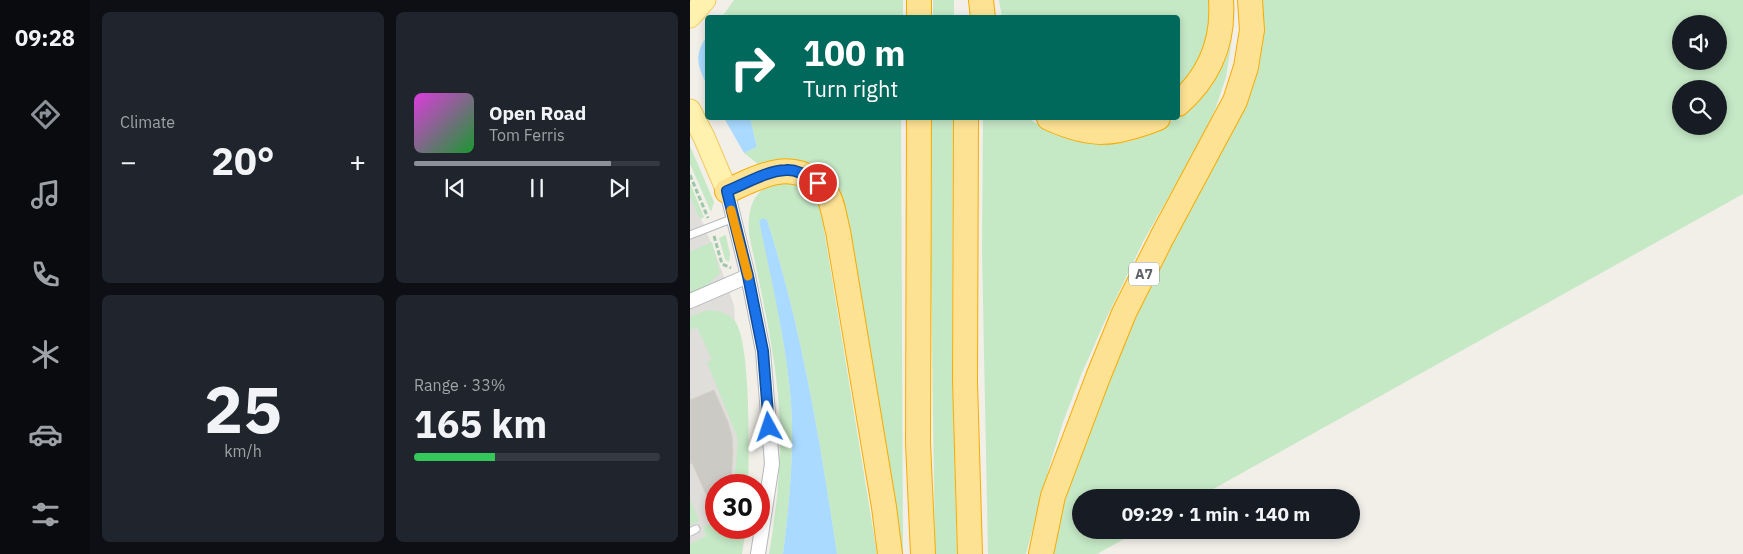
<!DOCTYPE html>
<meta charset="utf-8">
<style>
body{margin:0;font-family:"IBM Plex Sans",sans-serif;background:#20242c;color:#f1f3f6;height:100vh;display:flex;flex-direction:column;font-size:19px;white-space:nowrap}
*{box-sizing:border-box;margin:0}
p{font-size:16px;color:#9ea1a6}
.icon{flex:none;width:28px;height:28px;fill:none;stroke:currentColor;stroke-width:2;stroke-linecap:round;stroke-linejoin:round}
.map{position:relative;flex:1;overflow:hidden}
.panel{display:flex;flex-direction:column;gap:12px;padding:12px;background:#0d0f14;width:600px}
.panel>*{flex:none}
.banner{position:absolute;left:15px;top:15px;width:475px;height:105px;border-radius:5px;box-shadow:0 2px 8px #0003;background:#00695c;color:#fff;overflow:hidden}
.controls{position:absolute;left:982px;top:15px;display:grid;gap:10px}
.controls a{display:grid;place-items:center;width:55px;height:55px;border-radius:50%;background:#171b24;box-shadow:0 2px 8px #0003;font-size:25px}
.speed{position:absolute;left:15px;top:474px;display:flex;gap:10px;font-size:25px;font-weight:700;text-align:center}
.speed>*{display:grid;place-content:center;width:65px;height:65px;border-radius:50%;background:#171b24;box-shadow:0 2px 8px #0003;line-height:1}
.speed .limit{border:8px solid #d22;background:#fff;color:#111}
.pin{position:absolute;display:grid;place-items:center;width:42px;height:42px;color:#fff;margin:-21px;border:2px solid #fff;border-radius:50%;box-shadow:0 1px 5px #0007}
.me{position:absolute;width:55px;margin:-28px;rotate:355deg;stroke-linejoin:round;filter:drop-shadow(0 0 4px #0008)}
.turn{display:flex;align-items:center;gap:18px;height:105px;padding:0 15px;font-size:22px}
.turn .icon{width:65px;height:65px;stroke-width:2.5}
.turn b{display:block;font-size:35px;line-height:42px}
.big{font-size:38px;font-weight:700;line-height:1.1}
.panel .card{flex:1;display:flex;flex-direction:column;justify-content:center;gap:8px;min-width:0;padding:0 18px;border-radius:8px;background:#20242c}
.panel .dial{align-items:center;gap:0}
.dial b{font-size:65px;line-height:1}
.song{display:flex;align-items:center;gap:15px}
.cover{width:60px;height:60px;border-radius:8px;background:linear-gradient(135deg,hsl(300 70% 55%),hsl(130 70% 35%))}
.played{height:5px;border-radius:2px;background:linear-gradient(90deg,#8c9099 80%,#363941 80%)}
.keys{display:flex;justify-content:space-around;direction:ltr}
.heat{display:flex;justify-content:space-between;align-items:center;font-size:28px;direction:ltr}
.charge{height:8px;border-radius:4px;background:linear-gradient(90deg,#34c759 33%,#363941 0)}
.panel .tiles{flex:1;display:grid;gap:12px;grid-template-columns:repeat(2,1fr)}
.trip{position:absolute;left:382px;top:489px;width:288px;height:50px;border-radius:25px;background:#171b24;box-shadow:0 2px 8px #0003;font-weight:700;line-height:50px;text-align:center}
main{display:flex;flex:1;min-height:0}
.tab-bar{display:flex;flex-direction:column;width:90px;justify-content:space-around;align-items:center;background:#090b0e;color:#9ea1a6}
.tab-bar .icon{width:35px;height:35px}
.tab-bar .current{color:#8c9099}
.tab-bar b{font-size:22px;color:#f1f3f6}
.map>svg:first-child{display:block}
</style>
<main>
<nav class="tab-bar">
<b>09:28</b>
<svg class="icon current" aria-label="directions" viewBox="0 0 24 24"><path d="M12 3l9 9-9 9-9-9zM9 14v-3h6M13 9l2 2-2 2"/></svg>
<svg class="icon" aria-label="music" viewBox="0 0 24 24"><path d="M9 18V5l10-2v13"/><circle cx="6" cy="18" r="3"/><circle cx="16" cy="16" r="3"/></svg>
<svg class="icon" aria-label="phone" viewBox="0 0 24 24"><path d="M5 4h4l2 5-3 2q2 4 5 5l2-3 5 2v4C11 20 4 13 5 4z"/></svg>
<svg class="icon" aria-label="climate" viewBox="0 0 24 24"><path d="M12 3v18M4 7l16 10M4 17L20 7"/></svg>
<svg class="icon" aria-label="car" viewBox="0 0 24 24"><path d="M5 17H2v-5l4-1 3-4h7l3 4 3 1v5h-3M9 17h6M6 11h13"/><circle cx="7" cy="17" r="2"/><circle cx="17" cy="17" r="2"/></svg>
<svg class="icon" aria-label="filters" viewBox="0 0 24 24"><path d="M4 7h16M4 17h16"/><circle cx="9" cy="7" r="2"/><circle cx="15" cy="17" r="2"/></svg>
</nav>
<section class="panel">
<div class="tiles">
<div class="card"><p>Climate</p>
<div class="heat"><a>−</a><b class="big">20°</b><a>+</a></div>
</div>
<div class="card">
<div class="song"><i class="cover"></i><div><b>Open Road</b><p>Tom Ferris</p></div></div>
<div class="played"></div>
<div class="keys"><svg class="icon" aria-label="previous" viewBox="0 0 24 24"><path d="M18 5L8 12l10 7zM5 5v14"/></svg><svg class="icon" aria-label="pause" viewBox="0 0 24 24"><path d="M8 5v14M16 5v14"/></svg><svg class="icon" aria-label="next" viewBox="0 0 24 24"><path d="M6 5l10 7-10 7zM19 5v14"/></svg></div>
</div>
<div class="card dial"><b>25</b><p>km/h</p></div>
<div class="card"><p>Range · 33%</p><b class="big">165 km</b><div class="charge"></div></div>
</div>
</section>
<div class="map">
<svg width="1053" height="554" viewBox="0 0 1053 554">
<rect width="100%" height="100%" fill="#f1efe8"/>
<!-- industrial -->
<path fill="#e0deda" d="M0 193 25 252 44 305 54 485H26V528H48L0 554Z"/>
<!-- green -->
<path fill="#c5e8c5" fill-rule="evenodd" d="M44 0H213V17H32Z
M243 0H264V17H243Z
M309 0H521C523 30 512 67 488 87V18L312 17Z
M571 0H1053V194L509 497 391 498V530H450L407 554H361L379 485 403 415 460 284 535 143ZM991 24H1029V61H991ZM991 89H1029V126H991Z
M542 39 536 77 525 110 504 152 454 240 414 323 391 375 373 422 360 464 336 554H298L292 250 293 118C301 118 333 116 338 118 341 119 344 123 347 124 356 129 366 134 375 137 391 142 411 144 428 143 461 142 512 103 528 75 535 63 539 52 542 39Z
M60 118H211L213 554H209L144 183 125 163 85 160 68 164 54 153 67 147Z
M242 118H263L262 369 267 554H245L241 266Z
M0 146 24 202 21 212 0 164Z
M92 181C115 186 121 189 131 211L187 554H147C130 441 112 329 77 220L69 221C81 274 93 328 99 382 106 438 100 498 93 554H79C88 502 93 448 88 395 83 341 70 287 59 234 58 218 59 200 73 189 78 185 86 183 92 181Z
M0 183 14 217 10 219 0 196Z
M35 235 36 236 40 254 39 262 35 259 29 238Z
M22 242 30 273 16 287 0 293V252Z
M18 310C28 311 39 313 45 321 61 343 59 455 58 485H44L48 440 43 426 17 362 22 360 7 327 0 330V317Z
M0 499 9 521 0 525Z
M24 522 29 533 40 528H56L52 554H0V544L16 536 13 527Z"/>
<!-- water -->
<path fill="#aadaff" d="M17 36V85C7 65 4 55 17 36Z
M34 118H60L67 147 54 153Z
M73 218 77 220C112 329 130 441 147 554H93C100 498 106 438 99 382 93 328 80 274 69 221Z"/>
<!-- building -->
<path fill="#cccac5" stroke="#d6d1c6" d="M24 390 38 422 42 436 43 451 41 484 43 483V485H26V517L2 463 0 464V400Z"/>
<g fill="none" stroke-linecap="round" stroke-linejoin="round">
<defs>
<path id="lane" d="M0 235 44 218
M0 532 6 529"/>
<path id="street" d="M37 191 58 276 73 351 82 464 68 554
M0 301 58 276"/>
<path id="primary" d="M0 17 15 0
M0 110 14 137 37 191"/>
<path id="highway" d="M291 0 293 18
M229 18V0
M488 104C520 76 534 42 531 0
M229 118 228 443 233 554
M276 118 275 381 280 554
M359 118C403 138 424 135 468 118
M37 191C65 179 95 160 124 180 128 183 135 189 137 194 143 202 145 221 148 231L194 507 200 554
M351 554 363 496 408 377 434 313 472 237 545 101 556 67 562 30 560 0"/>
</defs>
<!-- lane casing -->
<use href="#lane" stroke="#b5b8bc" stroke-width="9"/>
<!-- street casing -->
<use href="#street" stroke="#b5b8bc" stroke-width="16"/>
<!-- primary casing -->
<use href="#primary" stroke="#f2c960" stroke-width="23"/>
<!-- highway casing -->
<use href="#highway" stroke="#f9ab00" stroke-width="26"/>
<!-- path -->
<path stroke="#9cc7a9" stroke-width="3" stroke-dasharray="5 2.5" stroke-linecap="butt" d="M0 175 18 218
M24 236 32 264 41 268"/>
<!-- lane -->
<use href="#lane" stroke="#fff" stroke-width="7"/>
<!-- street -->
<use href="#street" stroke="#fff" stroke-width="14"/>
<!-- primary -->
<use href="#primary" stroke="#fff2af" stroke-width="21"/>
<!-- highway -->
<use href="#highway" stroke="#fde293" stroke-width="24"/>
</g>
<g fill="none" stroke-linecap="round" stroke-linejoin="round">
<defs>
<path id="route" d="M79 427 73 351 58 276 37 191C55 184 76 171 96 170 108 169 118 177 128 183"/>
</defs>
<!-- route casing -->
<use href="#route" stroke="#114b97" stroke-width="12"/>
<!-- route -->
<use href="#route" stroke="#1a73e8" stroke-width="9"/>
<!-- slow -->
<path stroke="#f59e0b" stroke-width="9" d="M41 210 58 276"/>
</g>
<g text-anchor="middle" stroke-width="4.5" stroke-linejoin="round" paint-order="stroke">
<!-- shield labels -->
<rect fill="#fff" stroke="#8f9295" stroke-width="1" x="439" y="262.5" width="30" height="23" rx="4"/>
<g font-size="14" font-weight="bold" fill="#5f6368">
<text x="454" y="279">A7</text>
</g>
</g>
</svg>
<div class="controls">
<a><svg class="icon" aria-label="sound" viewBox="0 0 24 24"><path d="M4 9h4l5-4v14l-5-4H4zM17 9q2 3 0 6"/></svg></a>
<a><svg class="icon" aria-label="search" viewBox="0 0 24 24"><circle cx="10" cy="10" r="6"/><path d="M15 15l6 6"/></svg></a>
</div>
<div class="speed"><div class="limit">30</div></div>
<div class="pin" style="left:128px;top:183px;background:#d93025"><svg class="icon" aria-label="arrive" viewBox="0 0 24 24"><path d="M6 21V4h12l-3 4 3 4H6"/></svg></div>
<svg class="me" style="left:79px;top:427px" viewBox="-20 -20 40 40"><path d="M0-17L14 15 0 8-14 15z" fill="#1a73e8" stroke="#fff" stroke-width="4"/></svg>
<div class="trip">09:29 · 1 min · 140 m</div>
<div class="banner">
<div class="turn"><svg class="icon" aria-label="right" viewBox="0 0 24 24"><path d="M7 20v-9h11M14 6l5 5-5 5"/></svg><div><b>100 m</b>Turn right</div></div>
</div>
</div>
</main>
